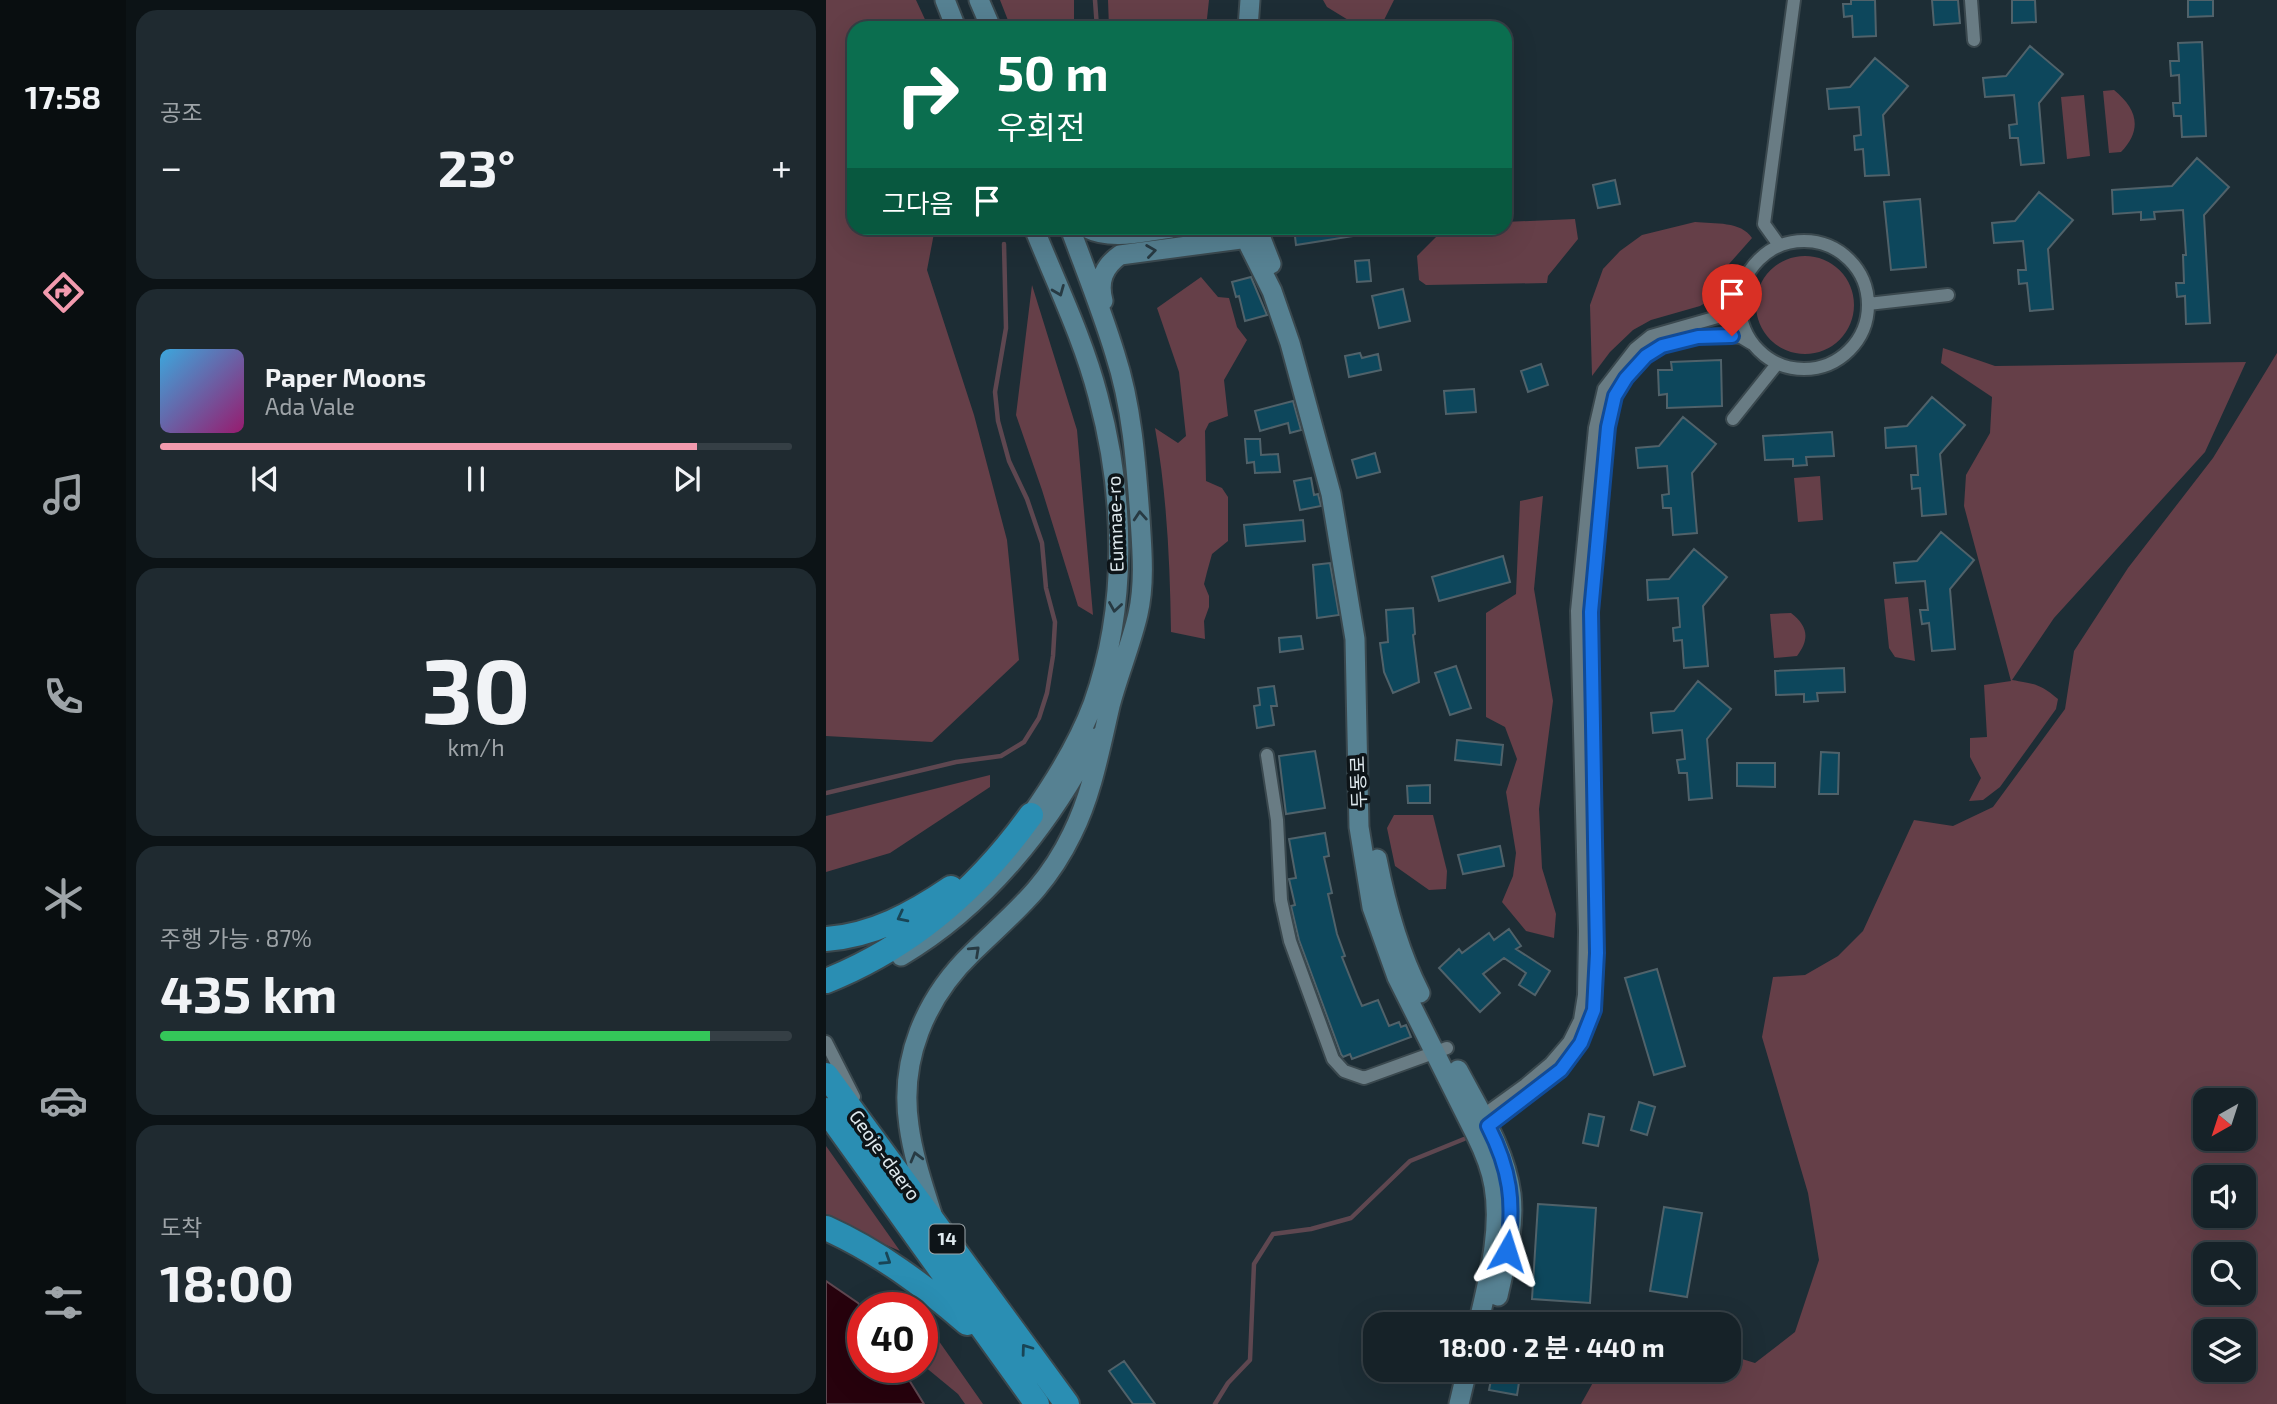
<!DOCTYPE html>
<html lang="ko">
<meta charset="utf-8">
<style>
body{margin:0;font-family:"Exo 2","Noto Sans KR",sans-serif;background:#1f2a30;color:#f1f3f6;height:100vh;display:flex;flex-direction:column;font-size:26px;white-space:nowrap}
*{box-sizing:border-box;margin:0}
p{font-size:23px;color:#9ea4a8}
.icon{flex:none;width:38px;height:38px;fill:none;stroke:currentColor;stroke-width:2;stroke-linecap:round;stroke-linejoin:round}
.map{position:relative;flex:1;overflow:hidden}
.sheet{display:flex;flex-direction:column;gap:10px;padding:10px;background:#0c1316;width:700px}
.sheet>*{flex:none}
.top-card{position:absolute;left:21px;top:21px;width:665px;height:214px;border-radius:21px;box-shadow:0 7px 28px #0002,0 0 0 2px #353f45;background:#0b6e4f;color:#fff;overflow:hidden}
.needle{width:46px;rotate:219deg}
.controls{position:absolute;left:1367px;top:1088px;display:grid;gap:14px}
.controls a{display:grid;place-items:center;width:63px;height:63px;border-radius:14px;background:#162228;box-shadow:0 7px 28px #0002,0 0 0 2px #353f45;font-size:35px}
.speed{position:absolute;left:21px;top:1292px;display:flex;gap:14px;font-size:35px;font-weight:700;text-align:center}
.speed>*{display:grid;place-content:center;width:91px;height:91px;border-radius:50%;background:#162228;box-shadow:0 7px 28px #0002,0 0 0 2px #353f45;line-height:1}
.speed .limit{border:10px solid #d22;background:#fff;color:#111}
.pin{position:absolute;display:grid;place-items:center;width:60px;height:60px;color:#fff;margin:-72px -30px;border-radius:50% 50% 50% 0;rotate:-45deg;box-shadow:0 0 7px #0007}
.pin .icon{rotate:45deg}
.me{position:absolute;width:77px;margin:-38px;rotate:6deg;stroke-linejoin:round;filter:drop-shadow(0 0 5px #0008)}
.turn{display:flex;align-items:center;gap:24px;height:147px;padding:0 35px;font-size:32px}
.turn .icon{width:91px;height:91px;stroke-width:2.5}
.turn b{display:block;font-size:49px;line-height:60px}
.then{display:flex;align-items:center;height:66px;padding:0 35px;background:#0003;gap:14px;font-size:26px}
.big{font-size:52px;font-weight:700;line-height:1.1}
.sheet .tile{flex:1;display:flex;flex-direction:column;justify-content:center;gap:10px;min-width:0;padding:0 24px;border-radius:21px;background:#1f2a30}
.sheet .dial{align-items:center;gap:0}
.dial b{font-size:91px;line-height:1}
.song{display:flex;align-items:center;gap:21px}
.cover{width:84px;height:84px;border-radius:10px;background:linear-gradient(135deg,hsl(200 70% 55%),hsl(320 70% 35%))}
.played{height:7px;border-radius:4px;background:linear-gradient(90deg,#f29aae 85%,#353f45 85%)}
.keys{display:flex;justify-content:space-around;direction:ltr}
.heat{display:flex;justify-content:space-between;align-items:center;font-size:38px;direction:ltr}
.charge{height:10px;border-radius:5px;background:linear-gradient(90deg,#34c759 87%,#353f45 0)}
.trip{position:absolute;left:537px;top:1312px;width:378px;height:70px;border-radius:21px;background:#162228;box-shadow:0 7px 28px #0002,0 0 0 2px #353f45;font-weight:700;line-height:70px;text-align:center}
main{display:flex;flex:1;min-height:0}
.menu{display:flex;flex-direction:column;width:126px;justify-content:space-around;align-items:center;background:#090e10;color:#9ea4a8}
.menu .icon{width:49px;height:49px}
.menu .active{color:#f29aae}
.menu b{font-size:32px;color:#f1f3f6}
.map>svg:first-child{display:block}
</style>
<main>
<nav class="menu">
<b>17:58</b>
<svg class="icon active" aria-label="directions" viewBox="0 0 24 24"><path d="M12 3l9 9-9 9-9-9zM9 14v-3h6M13 9l2 2-2 2"/></svg>
<svg class="icon" aria-label="music" viewBox="0 0 24 24"><path d="M9 18V5l10-2v13"/><circle cx="6" cy="18" r="3"/><circle cx="16" cy="16" r="3"/></svg>
<svg class="icon" aria-label="phone" viewBox="0 0 24 24"><path d="M5 4h4l2 5-3 2q2 4 5 5l2-3 5 2v4C11 20 4 13 5 4z"/></svg>
<svg class="icon" aria-label="climate" viewBox="0 0 24 24"><path d="M12 3v18M4 7l16 10M4 17L20 7"/></svg>
<svg class="icon" aria-label="car" viewBox="0 0 24 24"><path d="M5 17H2v-5l4-1 3-4h7l3 4 3 1v5h-3M9 17h6M6 11h13"/><circle cx="7" cy="17" r="2"/><circle cx="17" cy="17" r="2"/></svg>
<svg class="icon" aria-label="filters" viewBox="0 0 24 24"><path d="M4 7h16M4 17h16"/><circle cx="9" cy="7" r="2"/><circle cx="15" cy="17" r="2"/></svg>
</nav>
<section class="sheet">
<div class="tile"><p>공조</p>
<div class="heat"><a>−</a><b class="big">23°</b><a>+</a></div>
</div>
<div class="tile">
<div class="song"><i class="cover"></i><div><b>Paper Moons</b><p>Ada Vale</p></div></div>
<div class="played"></div>
<div class="keys"><svg class="icon" aria-label="previous" viewBox="0 0 24 24"><path d="M18 5L8 12l10 7zM5 5v14"/></svg><svg class="icon" aria-label="pause" viewBox="0 0 24 24"><path d="M8 5v14M16 5v14"/></svg><svg class="icon" aria-label="next" viewBox="0 0 24 24"><path d="M6 5l10 7-10 7zM19 5v14"/></svg></div>
</div>
<div class="tile dial"><b>30</b><p>km/h</p></div>
<div class="tile"><p>주행 가능 · 87%</p><b class="big">435 km</b><div class="charge"></div></div>
<div class="tile"><p>도착</p><b class="big">18:00</b></div>
</section>
<div class="map">
<svg width="1451" height="1404" viewBox="0 0 1451 1404">
<rect width="100%" height="100%" fill="#1d2d35"/>
<!-- green -->
<path fill="#653f48" fill-rule="evenodd" d="M0 0H90L103 28H28V228H109L101 270 148 415 181 540 193 660 106 742 0 736Z
M174 0H248V28H185Z
M282 0H383L380 28H283Z
M497 0H568L554 28H532V26L501 7Z
M1288 90C1311 109 1317 129 1295 152L1283 153 1277 91Z
M1258 95 1264 156 1241 159 1235 97Z
M749 219 752 239 722 276 721 283 600 285 593 280 591 256 613 234 638 228H679V222Z
M869 222C889 224 915 221 926 238L903 264 888 298 874 306 825 320 807 330 784 352 766 376 764 305 777 269 794 251 816 235Z
M930 305a49 49 0 1 1 98 0a49 49 0 1 1-98 0Z
M375 277 392 297 403 298 411 327 421 340 398 380 402 416 383 423 379 431 380 481 396 488 402 497V541L386 554 381 572 378 584 383 596V607L378 621 379 639 345 632C344 564 341 495 329 428L352 443 360 436 353 372 331 308Z
M206 285 251 430 267 615 252 606 216 490 190 415Z
M1117 348 1169 366 1420 362 1379 452 1228 618 1186 680C1208 684 1213 683 1232 699L1230 709 1174 787 1157 800 1143 801 1155 778 1144 757V738L1161 737 1158 685 1185 681 1138 506 1140 475 1164 433 1166 397 1115 363Z
M1451 353V1404H755L774 1370H903V1355L929 1363 969 1332 993 1260 982 1193 936 1037 947 977 979 975 1012 956 1037 931 1088 820 1127 826 1167 807 1239 709 1248 651 1302 568 1387 458ZM1379 1101H1418V1139H1379ZM1379 1178H1418V1216H1379ZM1379 1255H1418V1293H1379ZM1379 1332H1418V1370H1379Z
M994 476 997 520 972 522 968 478Z
M717 496 708 589 727 701 713 809 716 868 730 914 728 938 700 931 676 902 687 876 690 853 680 792 691 759 679 727 660 717V613L690 594 694 501Z
M1082 597 1089 661 1069 657 1063 648 1058 599Z
M965 613C982 626 984 639 971 656L948 658 944 614Z
M164 775V787L64 853 0 872V816Z
M568 815H607L621 871 620 889 603 890 569 866 561 828Z
M0 1146 74 1251 0 1219Z
M96 1317 157 1404H139L132 1394 98 1366Z"/>
<!-- water -->
<path fill="#27020d" stroke="#5e4750" stroke-width="2" d="M0 1281 32 1303 37 1309V1367H75L98 1404H0Z"/>
<g fill="none" stroke-linecap="round" stroke-linejoin="round">
<!-- stream -->
<path stroke="#5e4750" stroke-width="4.5" d="M269 0 271 28
M0 793 130 762 175 756 198 742 213 718 221 693 227 656 229 622 220 588 216 543 201 499 183 461 172 421 169 392 180 328 178 244
M389 1404 402 1383 424 1360 428 1264 447 1234 485 1229 525 1218 584 1161 638 1139"/>
</g>
<!-- building -->
<path fill="#0d475c" stroke="#50626a" stroke-width="2" d="M1025 0H1049L1050 36 1027 37 1026 16 1018 17 1017 4H1025Z
M1106 0H1132L1134 23 1108 25Z
M1186 0H1209L1210 22 1186 23Z
M1362 0H1387V16L1362 17Z
M1376 42 1380 136 1356 137 1355 116H1348L1347 103H1354L1353 75 1345 76 1344 61H1353L1352 43Z
M1204 46 1237 74 1213 103 1218 163 1195 165 1192 138H1184L1183 125 1191 124 1188 95 1159 97 1157 78 1180 76Z
M1049 58 1082 86 1057 115 1063 175 1039 176 1037 149 1029 150 1028 136 1035 135 1033 107 1003 109 1001 89 1024 87Z
M1371 158 1403 187 1378 215 1384 323 1360 324 1359 296 1351 297 1350 283H1358L1357 255H1360L1357 210 1328 212 1329 219 1315 220V212L1287 214 1286 190 1346 186Z
M789 180 794 204 772 208 767 185Z
M1213 192 1247 220 1222 249 1227 309 1204 311 1201 283 1193 284 1192 270H1200L1197 241 1168 243 1166 223 1189 221Z
M1094 199 1100 267 1065 270 1058 202Z
M468 228H534V235L470 245Z
M543 260 545 281 531 282 529 261Z
M425 277 441 315 419 321 413 296 410 297 406 282Z
M577 289 584 321 553 328 546 296Z
M534 353 536 358 552 354 555 370 523 377 519 356Z
M895 360 896 406 841 408V394L833 395 832 370H846L845 362Z
M715 364 722 385 702 392 695 371Z
M648 389 650 412 620 414 618 391Z
M1106 397 1139 425 1114 454 1120 514 1096 516 1094 488 1086 489 1085 475H1092L1090 446 1060 448 1059 428 1081 426Z
M467 401 475 430 464 433 462 423 434 431 429 411Z
M857 417 890 444 866 473 871 533 847 535 845 508H837L836 495 843 494 841 466 812 468 810 448 833 446Z
M1006 432 1008 456 980 457 981 465 967 466V459L939 460 937 436Z
M419 439H434L435 455 452 454 454 472 429 473 428 462 421 463Z
M549 453 554 472 531 478 526 460Z
M485 478 488 495 492 494 495 506 474 510 468 481Z
M477 520 479 541 420 546 418 525Z
M1115 532 1148 560 1124 589 1129 649 1106 651 1103 623 1096 624 1094 610H1102L1099 581 1070 583 1068 563 1091 561Z
M868 549 901 577 877 606 882 666 858 668 856 640 848 641 847 628 854 627 852 598 822 600 821 580 843 579Z
M677 556 684 582 613 601 606 577Z
M504 563 513 615 491 618 487 565Z
M587 608 589 634 587 635 593 682 567 693 558 672 554 643 562 642 560 610Z
M475 636 477 649 454 652 453 638Z
M630 666 645 708 624 715 609 673Z
M1018 668 1019 692 991 693 992 701 978 702V694L950 695 949 671Z
M872 681 905 709 881 739 886 798 863 800 861 773H853L851 760 859 759 856 730 827 733 825 713 848 711Z
M448 686 451 706H445L448 725 431 728 428 706 434 705 432 688Z
M631 740 677 745 675 765 629 760Z
M489 751 499 808 460 814 453 756Z
M995 752 1013 753 1012 794H993Z
M911 763H949V787L911 786Z
M604 785V803H582L581 786Z
M499 833 503 856 498 857 506 893 502 894 511 934 519 956 516 957 532 997 536 1006 552 1000 563 1026 573 1022 575 1027 580 1025 585 1037 526 1059 524 1054 517 1057 515 1054 473 940 465 906 469 905 463 879 470 878 463 839Z
M674 846 678 866 637 874 632 855Z
M683 929 695 946 690 949 724 971 709 995 693 985 700 973 678 958 657 974 674 993 654 1012 613 968 633 949 636 953 663 933 668 940Z
M831 969 859 1066 828 1075 799 978Z
M813 1102 829 1107 821 1135 805 1130Z
M763 1114 778 1117 772 1146 757 1143Z
M712 1204 770 1208 764 1303 706 1299Z
M838 1207 876 1213 861 1297 824 1291Z
M298 1361 329 1404H307L283 1371Z
M667 1370H695L691 1395 663 1390Z"/>
<g fill="none" stroke-linecap="round" stroke-linejoin="round">
<defs>
<path id="street" d="M1145 0 1148 40
M914 305a64 64 0 1 1 128 0a64 64 0 1 1-128 0Z
M953 245 938 224 968 0
M1042 304 1122 295
M907 419 951 364
M441 755 451 820 455 900 464 941 507 1059 518 1071 538 1078 621 1048
M0 1042 28 1097
M652 1119 699 1085 725 1063 743 1042 754 1020 758 995 759 931 751 611 769 428 778 389 809 349 825 336 895 316 914 293
M656 1130 735 1070 755 1043 768 1010 771 953 765 612 782 427 789 396 800 378 820 356 836 346 850 340 893 335 915 337 925 343"/>
<path id="secondary" d="M119 0 130 28
M153 0 165 28
M422 28 424 0
M261 228C286 241 319 231 345 228
M417 228 420 239 446 291 464 343 505 494 529 639 533 827 546 907 571 977 650 1135C658 1151 665 1168 668 1186 676 1231 662 1281 652 1325
M431 228 445 264
M277 301C272 282 277 267 294 255L430 237
M205 815C229 781 252 744 267 704 302 606 299 496 272 396 257 338 230 283 208 228
M551 859C560 905 572 950 594 993
M75 956C160 906 224 825 269 738
M632 1070C653 1110 679 1149 685 1194 689 1228 679 1264 672 1296
M106 1214C97 1185 87 1156 83 1126 73 1060 99 998 147 952 188 912 220 888 246 834 266 794 274 749 284 706 292 675 305 645 312 614 319 583 316 549 314 518 310 463 306 406 289 354 276 311 259 269 244 228
M633 1404 641 1370"/>
<path id="highway" d="M0 939C46 936 87 914 125 888
M0 981C85 947 152 889 205 815
M0 1075 241 1404
M0 1110 211 1404
M0 1228C53 1252 97 1285 141 1323"/>
</defs>
<!-- street casing -->
<use href="#street" stroke="#3a484e" stroke-width="16"/>
<!-- secondary casing -->
<use href="#secondary" stroke="#3a484e" stroke-width="23"/>
<!-- highway casing -->
<use href="#highway" stroke="#3a484e" stroke-width="28"/>
<!-- street -->
<use href="#street" stroke="#697c84" stroke-width="12"/>
<!-- secondary -->
<use href="#secondary" stroke="#568192" stroke-width="19"/>
<!-- highway -->
<use href="#highway" stroke="#2a8eb3" stroke-width="24"/>
</g>
<!-- one-way arrows -->
<defs><path id="oneway-chevron" d="M-2-3.5L2.5 0L-2 3.5" fill="none" stroke-width="1.6" stroke-linecap="round" stroke-linejoin="round" transform="scale(1.75)"/></defs>
<g stroke="#273a43">
<use href="#oneway-chevron" transform="translate(325 251) rotate(-8)"/>
<use href="#oneway-chevron" transform="translate(233 291) rotate(68)"/>
<use href="#oneway-chevron" transform="translate(314 516) rotate(-94)"/>
<use href="#oneway-chevron" transform="translate(289 607) rotate(99)"/>
<use href="#oneway-chevron" transform="translate(149 951) rotate(-43)"/>
<use href="#oneway-chevron" transform="translate(90 1157) rotate(-105)"/>
</g>
<g stroke="#194556">
<use href="#oneway-chevron" transform="translate(76 917) rotate(153)"/>
<use href="#oneway-chevron" transform="translate(60 1260) rotate(33)"/>
<use href="#oneway-chevron" transform="translate(200 1349) rotate(-126)"/>
</g>
<g fill="none" stroke-linecap="round" stroke-linejoin="round">
<defs>
<path id="route" d="M681 1251C689 1203 684 1169 662 1126L735 1070 755 1043 768 1010 771 953 765 612 782 427 789 396 800 378 820 356 836 346 872 337 906 336"/>
</defs>
<!-- route casing -->
<use href="#route" stroke="#114b97" stroke-width="18"/>
<!-- route -->
<use href="#route" stroke="#1a73e8" stroke-width="12"/>
</g>
<g text-anchor="middle" stroke-width="7" stroke-linejoin="round" paint-order="stroke">
<!-- shield labels -->
<rect fill="#0d1418" stroke="#a0a9ae" stroke-width="2" x="103.5" y="1224.5" width="35" height="29" rx="5"/>
<g font-size="18" font-weight="bold" fill="#dfe9ee">
<text x="121" y="1245">14</text>
</g>
<!-- street labels -->
<g font-size="19" fill="#dfe9ee" stroke="#0d1418">
<text transform="translate(289 524) rotate(-92)" y="7">Eumnae-ro</text>
<text transform="translate(532 782) rotate(-92)" y="7">두동로</text>
<text transform="translate(59 1155) rotate(54)" y="7">Geoje-daero</text>
</g>
</g>
</svg>
<div class="controls">
<a><svg class="needle" viewBox="-14 -14 28 28"><path d="M0-13l5 13h-10z" fill="#e53935"/><path d="M0 13l5-13h-10z" fill="#9ea4a8"/></svg></a>
<a><svg class="icon" aria-label="sound" viewBox="0 0 24 24"><path d="M4 9h4l5-4v14l-5-4H4zM17 9q2 3 0 6"/></svg></a>
<a><svg class="icon" aria-label="search" viewBox="0 0 24 24"><circle cx="10" cy="10" r="6"/><path d="M15 15l6 6"/></svg></a>
<a><svg class="icon" aria-label="layers" viewBox="0 0 24 24"><path d="M12 4l9 5-9 5-9-5zM3 14l9 5 9-5"/></svg></a>
</div>
<div class="speed"><div class="limit">40</div></div>
<div class="pin" style="left:906px;top:336px;background:#d93025"><svg class="icon" aria-label="arrive" viewBox="0 0 24 24"><path d="M6 21V4h12l-3 4 3 4H6"/></svg></div>
<svg class="me" style="left:681px;top:1251px" viewBox="-20 -20 40 40"><path d="M0-17L14 15 0 8-14 15z" fill="#1a73e8" stroke="#fff" stroke-width="4"/></svg>
<div class="trip">18:00 · 2 분 · 440 m</div>
<div class="top-card">
<div class="turn"><svg class="icon" aria-label="right" viewBox="0 0 24 24"><path d="M7 20v-9h11M14 6l5 5-5 5"/></svg><div><b>50 m</b>우회전</div></div>
<div class="then">그다음<svg class="icon" aria-label="arrive" viewBox="0 0 24 24"><path d="M6 21V4h12l-3 4 3 4H6"/></svg></div>
</div>
</div>
</main>
